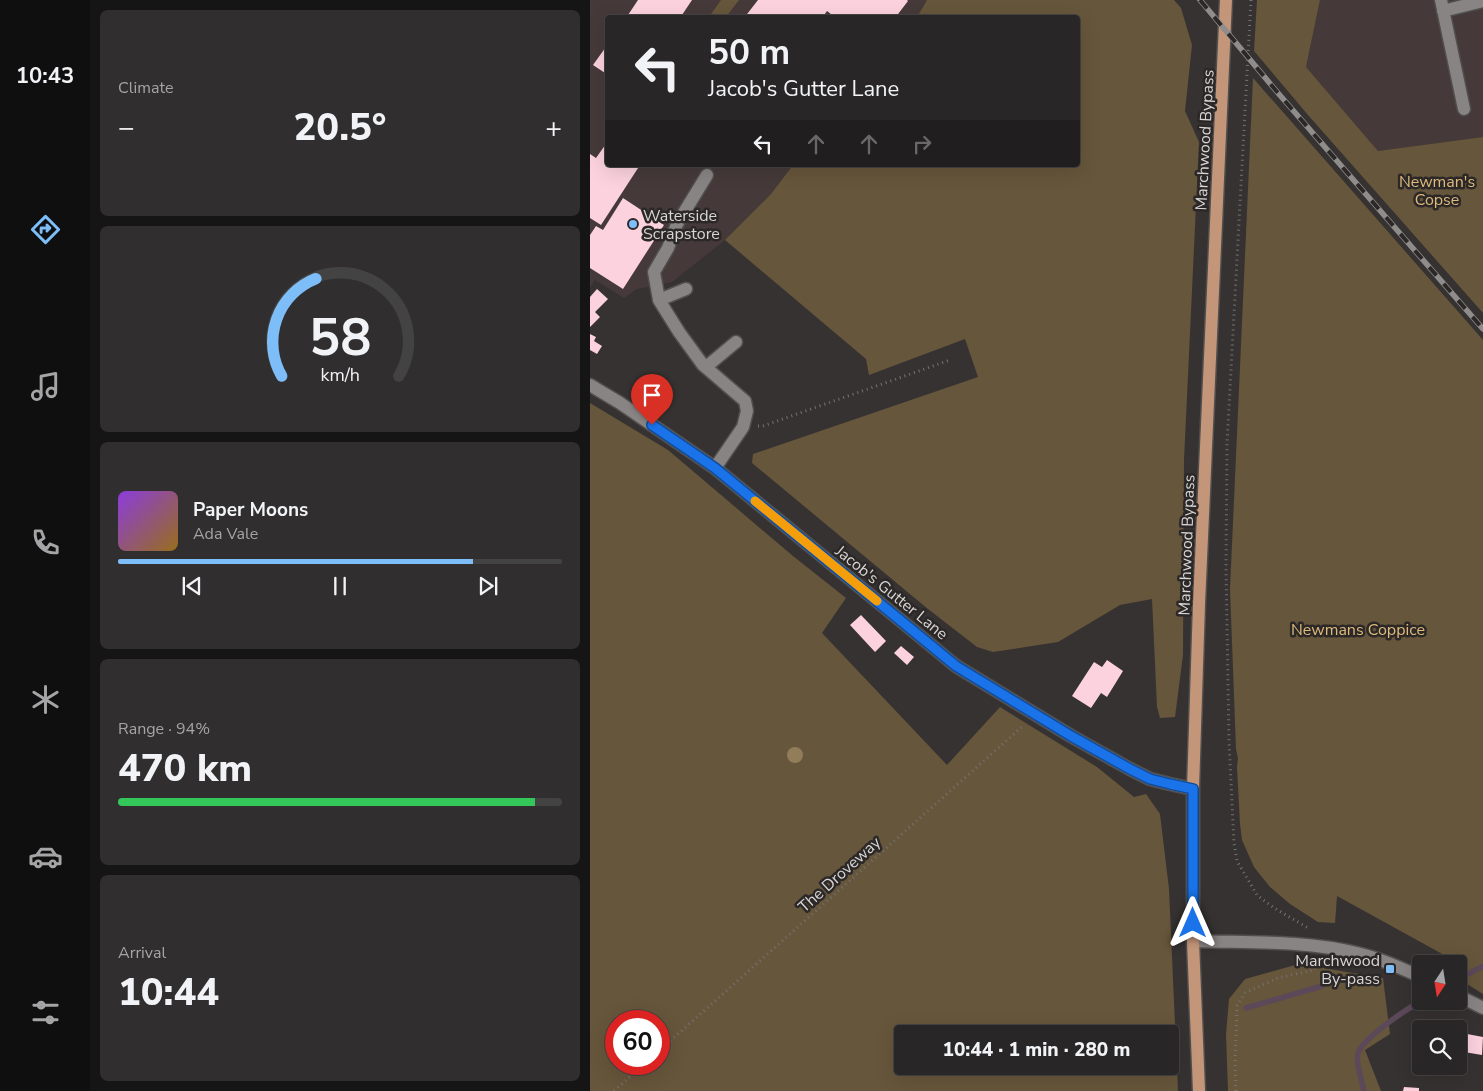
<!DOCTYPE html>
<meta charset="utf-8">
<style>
body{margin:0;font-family:"Nunito Sans",sans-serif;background:#302e2e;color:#f1f3f6;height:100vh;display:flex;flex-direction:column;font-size:19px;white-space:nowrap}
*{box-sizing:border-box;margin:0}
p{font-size:16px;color:#a5a5a7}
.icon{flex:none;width:28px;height:28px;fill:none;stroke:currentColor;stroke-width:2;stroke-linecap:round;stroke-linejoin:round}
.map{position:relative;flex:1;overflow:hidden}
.details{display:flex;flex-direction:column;gap:10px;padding:10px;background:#161515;width:500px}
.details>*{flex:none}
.top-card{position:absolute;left:15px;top:15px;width:475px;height:152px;border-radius:5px;box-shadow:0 5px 20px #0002,0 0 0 1px #444343;background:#282626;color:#f1f3f6;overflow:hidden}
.needle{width:32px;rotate:192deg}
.controls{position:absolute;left:822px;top:955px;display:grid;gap:10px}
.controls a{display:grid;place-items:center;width:55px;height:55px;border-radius:5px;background:#282626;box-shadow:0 5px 20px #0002,0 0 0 1px #444343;font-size:25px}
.speed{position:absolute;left:15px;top:1010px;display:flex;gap:10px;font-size:25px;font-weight:700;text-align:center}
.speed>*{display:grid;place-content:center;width:65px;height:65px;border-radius:50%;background:#282626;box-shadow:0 5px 20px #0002,0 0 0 1px #444343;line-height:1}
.speed .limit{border:8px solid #d22;background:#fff;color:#111}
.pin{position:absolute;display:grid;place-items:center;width:42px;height:42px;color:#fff;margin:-51px -21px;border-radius:50% 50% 50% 0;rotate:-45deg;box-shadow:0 0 5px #0007}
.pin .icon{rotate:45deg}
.me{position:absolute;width:55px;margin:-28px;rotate:0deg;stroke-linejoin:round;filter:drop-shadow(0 0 4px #0008)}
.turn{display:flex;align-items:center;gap:18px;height:105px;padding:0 20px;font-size:22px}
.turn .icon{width:65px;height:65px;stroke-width:2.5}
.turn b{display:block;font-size:35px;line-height:42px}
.lanes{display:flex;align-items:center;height:48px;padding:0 20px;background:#0003;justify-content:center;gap:25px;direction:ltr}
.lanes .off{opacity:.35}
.big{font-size:38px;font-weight:800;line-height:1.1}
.details .widget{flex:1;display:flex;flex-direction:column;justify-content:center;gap:8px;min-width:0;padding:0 18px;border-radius:8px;background:#302e2e}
.details .dial{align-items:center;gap:0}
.dial svg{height:130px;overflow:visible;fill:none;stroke:#444343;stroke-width:7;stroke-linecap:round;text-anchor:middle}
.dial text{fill:#f1f3f6;stroke:none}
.song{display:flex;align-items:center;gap:15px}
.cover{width:60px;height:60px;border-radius:8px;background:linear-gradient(135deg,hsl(270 70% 55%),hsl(40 70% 35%))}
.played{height:5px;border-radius:2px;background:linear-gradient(90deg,#7dbef9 80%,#444343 80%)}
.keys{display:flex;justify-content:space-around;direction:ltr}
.heat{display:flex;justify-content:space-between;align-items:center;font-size:28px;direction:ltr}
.charge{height:8px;border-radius:4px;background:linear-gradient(90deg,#34c759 94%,#444343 0)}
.trip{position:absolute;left:304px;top:1025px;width:285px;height:50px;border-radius:5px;background:#282626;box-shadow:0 5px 20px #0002,0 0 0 1px #444343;font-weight:800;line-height:50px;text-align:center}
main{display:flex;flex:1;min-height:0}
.menu{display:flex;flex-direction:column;width:90px;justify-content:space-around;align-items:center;background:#100f0f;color:#a5a5a7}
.menu .icon{width:35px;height:35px}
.menu .active{color:#7dbef9}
.menu b{font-size:22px;color:#f1f3f6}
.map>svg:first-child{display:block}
</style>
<main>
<nav class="menu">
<b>10:43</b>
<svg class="icon active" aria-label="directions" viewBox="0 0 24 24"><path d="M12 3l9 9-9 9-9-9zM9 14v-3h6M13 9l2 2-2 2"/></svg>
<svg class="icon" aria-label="music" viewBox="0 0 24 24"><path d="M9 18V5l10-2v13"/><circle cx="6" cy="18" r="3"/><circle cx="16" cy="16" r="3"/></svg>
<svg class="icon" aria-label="phone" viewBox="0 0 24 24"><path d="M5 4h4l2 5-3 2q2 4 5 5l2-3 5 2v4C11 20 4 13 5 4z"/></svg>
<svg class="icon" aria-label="climate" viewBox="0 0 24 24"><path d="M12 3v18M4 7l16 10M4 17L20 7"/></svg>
<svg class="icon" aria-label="car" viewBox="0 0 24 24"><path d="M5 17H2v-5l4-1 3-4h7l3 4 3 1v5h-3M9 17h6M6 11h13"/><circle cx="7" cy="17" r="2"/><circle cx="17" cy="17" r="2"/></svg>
<svg class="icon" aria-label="filters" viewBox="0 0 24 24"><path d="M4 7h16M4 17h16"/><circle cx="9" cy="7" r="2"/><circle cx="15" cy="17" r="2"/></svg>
</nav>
<section class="details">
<div class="widget"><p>Climate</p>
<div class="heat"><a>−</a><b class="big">20.5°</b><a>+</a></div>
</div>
<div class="widget dial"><svg viewBox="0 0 100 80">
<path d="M14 69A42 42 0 1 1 86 69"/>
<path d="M14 69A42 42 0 0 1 35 9" stroke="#7dbef9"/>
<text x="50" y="56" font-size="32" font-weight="700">58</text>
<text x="50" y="72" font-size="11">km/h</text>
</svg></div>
<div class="widget">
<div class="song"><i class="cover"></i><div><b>Paper Moons</b><p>Ada Vale</p></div></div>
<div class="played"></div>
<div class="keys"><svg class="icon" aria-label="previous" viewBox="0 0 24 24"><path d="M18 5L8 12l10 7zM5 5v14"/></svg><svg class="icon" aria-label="pause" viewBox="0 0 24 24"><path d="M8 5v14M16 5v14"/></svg><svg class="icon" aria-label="next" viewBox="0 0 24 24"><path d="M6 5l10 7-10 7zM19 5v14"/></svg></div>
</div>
<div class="widget"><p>Range · 94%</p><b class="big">470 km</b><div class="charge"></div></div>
<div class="widget"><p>Arrival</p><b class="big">10:44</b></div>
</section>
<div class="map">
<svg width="893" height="1091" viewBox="0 0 893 1091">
<rect width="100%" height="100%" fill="#363232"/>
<!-- built -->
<path fill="#453a39" d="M0 0H337L327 17 18 18V165H203L181 194 135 240 82 282 47 289 34 298 5 280 0 287Z
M730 0H893V137L788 151 716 67Z"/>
<!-- green -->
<path fill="#66563b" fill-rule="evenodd" d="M131 0H149L136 17H119Z
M337 0H584L591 8 602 45 595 111 609 142 594 460 593 655 585 717 570 718 567 707 562 599 530 605 468 642 403 652 387 647 338 609 162 463 163 454 388 377 375 339 279 375 276 359 135 240 181 194 203 165H488V18L327 17Z
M667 0H730L716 67 788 151 893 137V313L718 115 664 51Z
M663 78 893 340V994L869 979V964H865V961L747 896 745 923 728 922 700 904 680 887 664 867 652 840 650 824 647 767 648 758 646 749 640 589Z
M0 403 78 450 203 556 256 598 232 633 357 765 410 707 507 767 544 797 556 794 570 814 579 889 588 1091H0ZM26 1021H69V1064H26ZM312 1034H580V1066H312Z
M709 964 793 978 800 1034 775 1050 791 1091H638L636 1034 639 999 655 979Z"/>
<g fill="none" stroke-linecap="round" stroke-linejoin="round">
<!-- stream -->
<path stroke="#5b4859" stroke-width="5.5" d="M869 979 893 966
M656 1008 732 986
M774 1091C772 1082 765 1061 768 1053 773 1038 817 1009 831 1001"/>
</g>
<!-- building -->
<path fill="#fbd2de" d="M48 0H102L90 18H36Z
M168 0H317L318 1 305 18H246L237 11 232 18H154Z
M18 44V75L3 65Z
M18 141V165H50L11 225 0 218V154L6 158Z
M33 198 74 225 33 289 0 268V235L6 226 13 230Z
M7 289 18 299 5 312 10 317 0 327V297Z
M0 334 6 337 4 341 12 346 7 354 0 350Z
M271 615 296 641 285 652 260 625Z
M311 646 324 657 317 665 304 653Z
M517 660 533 671 517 697 511 693 501 708 482 696 504 662 512 667Z
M877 1034 893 1037 892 1055 874 1052Z
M814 1087 829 1088V1091H813Z"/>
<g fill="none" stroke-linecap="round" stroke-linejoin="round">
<defs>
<path id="minor" d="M851 0 874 109
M853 11 893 1
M117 175 87 224 78 248 64 272 69 300 89 332 113 365 155 401 157 411 153 427 125 468
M69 300 96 289
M116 367 146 342
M0 385 30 403 125 468 366 666 481 736 540 769 560 779 580 784 603 789
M603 941C657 943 714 940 767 953 789 958 811 968 831 977
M869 996 893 1008"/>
<path id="major" d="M609 1091 603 941V789L609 604 636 0"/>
</defs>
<!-- minor casing -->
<use href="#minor" stroke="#514f4e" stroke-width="15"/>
<!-- major casing -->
<use href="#major" stroke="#514f4e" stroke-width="15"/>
<!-- path -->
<path stroke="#757272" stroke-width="3" stroke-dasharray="1 4" stroke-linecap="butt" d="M661 0 637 444 636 567 639 742 644 843 647 861 667 895 684 908 720 929
M168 426H173L360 360
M69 1051 434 725
M24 1091 54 1064
M646 1091 645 1062 647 1006 655 993 688 978 724 970 729 962"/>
<!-- minor -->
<use href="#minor" stroke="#888483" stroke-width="12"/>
<!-- major -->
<use href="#major" stroke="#c39579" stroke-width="12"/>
<defs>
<path id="rail" d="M610 0 688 93 893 329"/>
</defs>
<!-- rail casing -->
<use href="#rail" stroke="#8f8d8c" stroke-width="5.5"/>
<!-- rail -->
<use href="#rail" stroke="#2c2828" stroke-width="4" stroke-dasharray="11" stroke-linecap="butt"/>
</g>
<!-- trees -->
<circle fill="#927d5a" cx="205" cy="755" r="8"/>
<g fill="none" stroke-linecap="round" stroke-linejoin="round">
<defs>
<path id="route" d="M62 425 125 468 366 666 481 736 540 769 560 779 580 784 603 789V923"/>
</defs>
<!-- route casing -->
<use href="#route" stroke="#114b97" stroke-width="12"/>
<!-- route -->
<use href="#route" stroke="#1a73e8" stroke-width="9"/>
<!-- slow -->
<path stroke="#f59e0b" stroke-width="9" d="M165 501 287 601"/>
</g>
<!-- markers -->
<g fill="#7dbef9" stroke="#2c2828" stroke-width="2">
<circle cx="43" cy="224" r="5"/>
<rect x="795" y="964" width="10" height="10" rx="2.5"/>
</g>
<g text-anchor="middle" stroke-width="5" stroke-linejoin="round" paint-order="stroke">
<!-- street labels -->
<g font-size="16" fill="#d8d6d5" stroke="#2c2828">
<text transform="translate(614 140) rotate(-87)" y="6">Marchwood Bypass</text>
<text transform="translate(596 545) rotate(-88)" y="6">Marchwood Bypass</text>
<text transform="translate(302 592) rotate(39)" y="6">Jacob's Gutter Lane</text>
<text transform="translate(249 874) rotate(-42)" y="6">The Droveway</text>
</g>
<!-- park labels -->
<g font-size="16" fill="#deba7b" stroke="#2c2828">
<text x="847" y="187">Newman's<tspan x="847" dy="18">Copse</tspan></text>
<text x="768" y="635">Newmans Coppice</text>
</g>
<!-- poi labels -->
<g font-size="16" fill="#d8d6d5" stroke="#2c2828" text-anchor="start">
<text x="53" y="221">Waterside<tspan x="53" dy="18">Scrapstore</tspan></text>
<text x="790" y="966" text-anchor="end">Marchwood<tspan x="790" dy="18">By-pass</tspan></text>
</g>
</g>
</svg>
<div class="controls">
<a><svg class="needle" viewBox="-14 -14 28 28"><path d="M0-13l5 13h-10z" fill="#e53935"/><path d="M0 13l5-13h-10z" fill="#a5a5a7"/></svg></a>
<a><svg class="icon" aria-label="search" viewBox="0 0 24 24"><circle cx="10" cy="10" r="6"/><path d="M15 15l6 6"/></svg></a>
</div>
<div class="speed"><div class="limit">60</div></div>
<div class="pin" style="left:62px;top:425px;background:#d93025"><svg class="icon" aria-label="arrive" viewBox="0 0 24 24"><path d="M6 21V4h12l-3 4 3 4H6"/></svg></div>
<svg class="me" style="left:603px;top:923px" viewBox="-20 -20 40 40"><path d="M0-17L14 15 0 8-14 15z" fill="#1a73e8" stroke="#fff" stroke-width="4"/></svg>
<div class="trip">10:44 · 1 min · 280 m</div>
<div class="top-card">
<div class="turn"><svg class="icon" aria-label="left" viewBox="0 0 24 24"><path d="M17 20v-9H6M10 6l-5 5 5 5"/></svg><div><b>50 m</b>Jacob's Gutter Lane</div></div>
<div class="lanes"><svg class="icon" aria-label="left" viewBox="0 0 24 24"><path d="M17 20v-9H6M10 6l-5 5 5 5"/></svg><svg class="icon off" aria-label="ahead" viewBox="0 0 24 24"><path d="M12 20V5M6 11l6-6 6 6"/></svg><svg class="icon off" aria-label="ahead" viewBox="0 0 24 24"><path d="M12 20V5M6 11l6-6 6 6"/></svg><svg class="icon off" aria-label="right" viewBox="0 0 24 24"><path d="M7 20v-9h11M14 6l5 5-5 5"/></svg></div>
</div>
</div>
</main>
